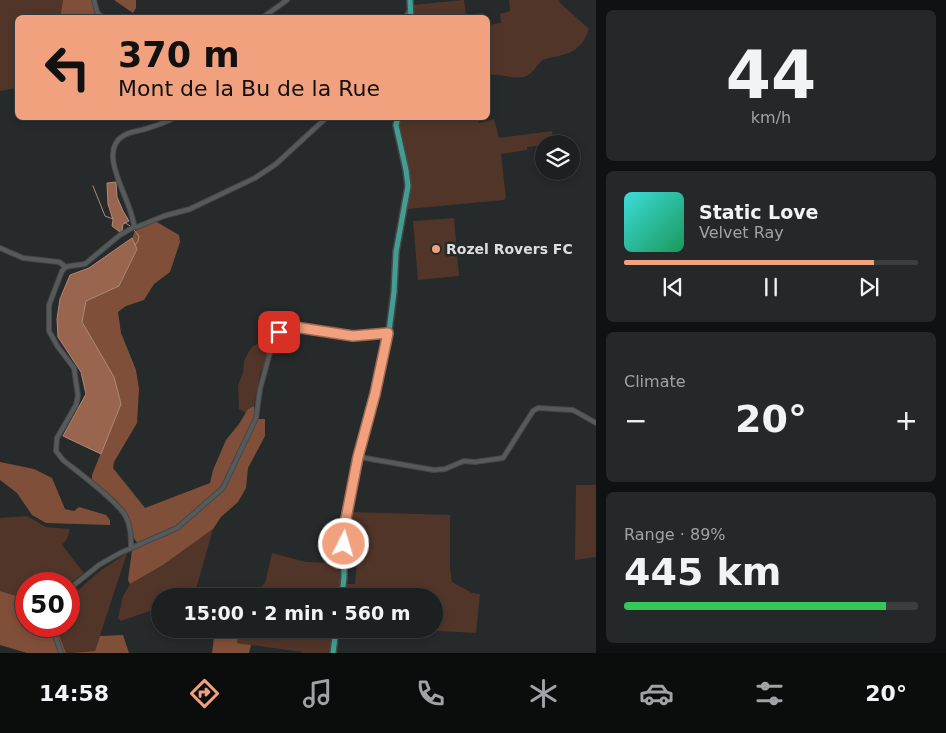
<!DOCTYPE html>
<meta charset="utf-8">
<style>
body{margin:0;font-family:"DejaVu Sans",sans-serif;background:#252829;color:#f1f3f6;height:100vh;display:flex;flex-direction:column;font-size:19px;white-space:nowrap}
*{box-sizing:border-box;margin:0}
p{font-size:16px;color:#a0a3a5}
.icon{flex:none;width:28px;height:28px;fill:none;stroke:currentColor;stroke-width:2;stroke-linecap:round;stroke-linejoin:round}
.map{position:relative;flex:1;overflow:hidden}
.drawer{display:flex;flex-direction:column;gap:10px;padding:10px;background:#0f1212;width:350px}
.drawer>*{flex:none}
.hud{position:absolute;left:15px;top:15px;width:475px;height:105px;border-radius:8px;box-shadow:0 2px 8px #0003,0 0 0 1px #3a3e3e;background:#f2a17e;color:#111;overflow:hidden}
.tools{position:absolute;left:535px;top:135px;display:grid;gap:10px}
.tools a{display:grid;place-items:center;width:45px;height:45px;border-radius:50%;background:#1c2020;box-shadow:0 2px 8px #0003,0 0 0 1px #3a3e3e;font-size:25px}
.speed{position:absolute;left:15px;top:572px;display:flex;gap:10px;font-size:25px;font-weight:700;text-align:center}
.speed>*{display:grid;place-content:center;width:65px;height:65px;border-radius:50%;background:#1c2020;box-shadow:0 2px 8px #0003,0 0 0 1px #3a3e3e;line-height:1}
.speed .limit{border:8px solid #d22;background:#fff;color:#111}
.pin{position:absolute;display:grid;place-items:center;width:42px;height:42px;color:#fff;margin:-21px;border-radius:10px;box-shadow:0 2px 8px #0006}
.me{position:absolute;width:55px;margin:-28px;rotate:5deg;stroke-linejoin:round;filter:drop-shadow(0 0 4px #0008)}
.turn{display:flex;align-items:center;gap:18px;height:105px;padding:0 20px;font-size:22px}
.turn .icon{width:65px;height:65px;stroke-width:2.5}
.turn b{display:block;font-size:35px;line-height:42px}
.big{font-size:38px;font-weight:800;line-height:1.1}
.drawer .tile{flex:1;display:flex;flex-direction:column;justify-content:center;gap:8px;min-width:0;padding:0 18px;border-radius:8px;background:#252829}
.drawer .dial{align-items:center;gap:0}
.dial b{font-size:65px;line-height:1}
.song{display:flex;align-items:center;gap:15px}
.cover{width:60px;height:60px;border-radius:8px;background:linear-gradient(135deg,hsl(180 70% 55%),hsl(150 70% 35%))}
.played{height:5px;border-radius:2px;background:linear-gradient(90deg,#f2a17e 85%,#3a3e3e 85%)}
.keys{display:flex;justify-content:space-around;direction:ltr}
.heat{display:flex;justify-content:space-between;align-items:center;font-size:28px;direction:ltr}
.charge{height:8px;border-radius:4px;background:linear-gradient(90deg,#34c759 89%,#3a3e3e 0)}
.trip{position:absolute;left:151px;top:588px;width:292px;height:50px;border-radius:25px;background:#1c2020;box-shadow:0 2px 8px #0003,0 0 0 1px #3a3e3e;font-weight:800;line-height:50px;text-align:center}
.dock{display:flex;height:80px;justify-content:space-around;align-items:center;background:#0b0d0d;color:#a0a3a5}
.dock .icon{width:35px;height:35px}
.dock .current{color:#f2a17e}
.dock b{font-size:22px;color:#f1f3f6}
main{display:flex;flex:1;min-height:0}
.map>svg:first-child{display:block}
</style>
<main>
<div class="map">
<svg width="596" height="653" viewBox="0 0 596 653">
<rect width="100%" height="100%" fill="#262a2a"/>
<!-- green -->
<path fill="#513529" d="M0 0H63L60 17 18 18 17 88 0 91Z
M464 0 466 15 483 13 484 17H413L412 5Z
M509 0H559L561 4 589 29C585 42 577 52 562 55 557 57 549 57 543 60 535 65 534 75 523 77 511 79 500 73 488 75V25L501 23 500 14 510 11Z
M401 118H478L479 123 494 119 499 138 552 131 554 144 527 147V150L501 154 506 198 504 200 408 209 406 208 409 185 399 125Z
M454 218 459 276 418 280 413 221Z
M273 337 275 338 260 374 254 406 248 409 246 413 239 409 238 385 243 373 244 361 249 351 253 346Z
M576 485H596V557L575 560Z
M351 512 450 515V567L452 582 472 593 480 594 476 633 402 629H435V596H344L345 584H355L357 561 346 560V533Z
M27 516 46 527 70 529 67 539 62 545 84 573 69 584H26V599L0 591V518Z
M213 529 194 596H160V610L150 611 121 621 118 618 123 596 130 584 163 565Z
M127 553 95 651 66 653 59 635 60 626H69V598L101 570Z
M272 553 306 562 342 563 340 596H251L265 583Z
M240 629H335L330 653H303L302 652 237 643Z"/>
<!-- forest -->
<path fill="#804f39" d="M63 0H93L94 10 100 18H60Z
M114 0H136V8L133 13Z
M155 221 179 235 180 242 170 272 154 284 144 300 126 306 118 312 121 333 136 370 139 389 137 423 114 462 113 468 145 508 210 483 213 470 226 440 239 424 248 409 254 406V417L219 490 176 526 138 543C131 538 132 522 127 514 119 500 104 490 92 480V475L121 403 82 322 86 301 120 285 137 249 132 238 135 231Z
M257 419H265V436L248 468 246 488 238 502 221 517 213 529 163 565 130 584 128 580 132 550 178 529 224 489Z
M0 462 34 469 52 478 65 509 74 511 79 507 106 515 110 520V525L46 523 32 515 17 493 0 480Z
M0 591 26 599V626H60L59 635 66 653H27L0 645Z
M215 629H240L237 643 251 645 249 653H212Z
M123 635 129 653H70L95 651 100 636Z"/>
<!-- water -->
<path fill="#99654f" stroke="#ad8a7a" d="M116 182 117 197 123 211 129 221 123 224 122 231 120 232 112 226 113 220 108 204 107 183Z
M132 238 137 249 119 286 86 301 82 322 114 377 121 404 101 454 63 436 86 394 81 372 58 337 57 319 60 299 70 275 89 268Z"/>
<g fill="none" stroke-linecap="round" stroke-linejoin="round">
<!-- stream -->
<path stroke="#ad8a7a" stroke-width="1" d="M93 186 105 216 113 219
M124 222 130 226
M134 230 139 236 138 241 135 245"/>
<defs>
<path id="minor" d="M94 0 97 12 103 18
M262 18 287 0
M405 18 410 10
M134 227C134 203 95 153 123 136 129 132 138 131 145 129 155 126 165 123 174 118
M0 248 23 258 59 262 66 267
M359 457 434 470 445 469 464 461 475 462 503 458 533 411 538 408 573 410 596 423
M131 548C131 537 131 527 126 517 119 502 78 472 63 460L56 451 57 438 76 405 78 396 74 368 58 347 49 331V305L62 271 66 267 70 266 85 264 120 235 134 227H137L164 216 190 209 255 178 276 164 326 118
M69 589 99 565 120 553 177 528 223 488 256 418 260 389 271 349 279 332 285 329 295 327 353 336 388 333
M56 626 55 635 61 653"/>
<path id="major" d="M410 0 411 18
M342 596 344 577V529L363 437 387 347 394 292 396 252 408 186 406 170 396 125 398 118
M333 653 336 629"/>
</defs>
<!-- minor casing -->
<use href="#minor" stroke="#454847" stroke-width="6"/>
<!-- major casing -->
<use href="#major" stroke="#454847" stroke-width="8"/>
<!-- minor -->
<use href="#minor" stroke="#565a5a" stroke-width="4"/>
<!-- major -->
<use href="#major" stroke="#429e94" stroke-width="5"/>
</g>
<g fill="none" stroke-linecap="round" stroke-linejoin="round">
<defs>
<path id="route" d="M279 332 295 327 353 336 388 333 375 394 358 457 344 529V544"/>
</defs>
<!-- route casing -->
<use href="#route" stroke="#9d6952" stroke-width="12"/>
<!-- route -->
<use href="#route" stroke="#f2a17e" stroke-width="9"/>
</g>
<!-- markers -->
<circle fill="#f2a17e" stroke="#262a2a" stroke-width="2" cx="436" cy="249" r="5"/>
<g text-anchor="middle" stroke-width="5" stroke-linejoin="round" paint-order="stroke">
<!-- poi labels -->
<g font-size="14" font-weight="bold" fill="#dddfdf" stroke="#262a2a" text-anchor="start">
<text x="446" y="254">Rozel Rovers FC</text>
</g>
</g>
</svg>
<div class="tools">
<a><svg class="icon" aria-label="layers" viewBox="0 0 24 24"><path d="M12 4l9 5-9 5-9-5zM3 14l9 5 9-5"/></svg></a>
</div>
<div class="speed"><div class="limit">50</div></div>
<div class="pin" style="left:279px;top:332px;background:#d93025"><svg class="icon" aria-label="arrive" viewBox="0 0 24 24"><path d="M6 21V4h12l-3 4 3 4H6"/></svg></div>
<svg class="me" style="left:344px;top:544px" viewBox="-20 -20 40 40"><circle r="17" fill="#f2a17e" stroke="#fff" stroke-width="3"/><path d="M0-11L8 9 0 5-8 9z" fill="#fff"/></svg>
<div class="trip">15:00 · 2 min · 560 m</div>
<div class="hud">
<div class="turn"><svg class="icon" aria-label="left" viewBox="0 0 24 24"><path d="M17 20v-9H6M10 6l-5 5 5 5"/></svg><div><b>370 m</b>Mont de la Bu de la Rue</div></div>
</div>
</div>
<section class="drawer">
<div class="tile dial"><b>44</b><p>km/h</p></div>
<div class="tile">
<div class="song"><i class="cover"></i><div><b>Static Love</b><p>Velvet Ray</p></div></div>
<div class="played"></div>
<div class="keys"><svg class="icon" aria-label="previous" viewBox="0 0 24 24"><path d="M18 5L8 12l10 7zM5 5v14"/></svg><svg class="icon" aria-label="pause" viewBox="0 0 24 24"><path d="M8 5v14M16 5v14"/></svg><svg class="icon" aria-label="next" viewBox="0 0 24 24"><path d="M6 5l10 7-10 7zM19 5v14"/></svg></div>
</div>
<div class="tile"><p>Climate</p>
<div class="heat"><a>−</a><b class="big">20°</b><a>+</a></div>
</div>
<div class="tile"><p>Range · 89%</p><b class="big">445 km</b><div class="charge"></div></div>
</section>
</main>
<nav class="dock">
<b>14:58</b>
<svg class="icon current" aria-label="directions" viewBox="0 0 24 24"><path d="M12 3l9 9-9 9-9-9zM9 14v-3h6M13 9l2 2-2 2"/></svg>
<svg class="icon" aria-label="music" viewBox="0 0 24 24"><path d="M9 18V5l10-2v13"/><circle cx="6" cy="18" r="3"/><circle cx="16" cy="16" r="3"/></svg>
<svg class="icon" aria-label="phone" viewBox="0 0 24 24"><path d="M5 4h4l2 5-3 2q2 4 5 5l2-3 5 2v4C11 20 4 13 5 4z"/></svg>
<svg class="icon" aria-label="climate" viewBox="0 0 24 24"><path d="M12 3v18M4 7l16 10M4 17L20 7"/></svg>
<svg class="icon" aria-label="car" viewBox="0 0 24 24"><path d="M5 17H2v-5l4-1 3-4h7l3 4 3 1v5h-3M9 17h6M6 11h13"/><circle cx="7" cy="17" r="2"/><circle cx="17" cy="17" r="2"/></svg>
<svg class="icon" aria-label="filters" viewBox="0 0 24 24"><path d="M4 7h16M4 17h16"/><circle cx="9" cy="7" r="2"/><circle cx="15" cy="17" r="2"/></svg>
<b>20°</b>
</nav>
